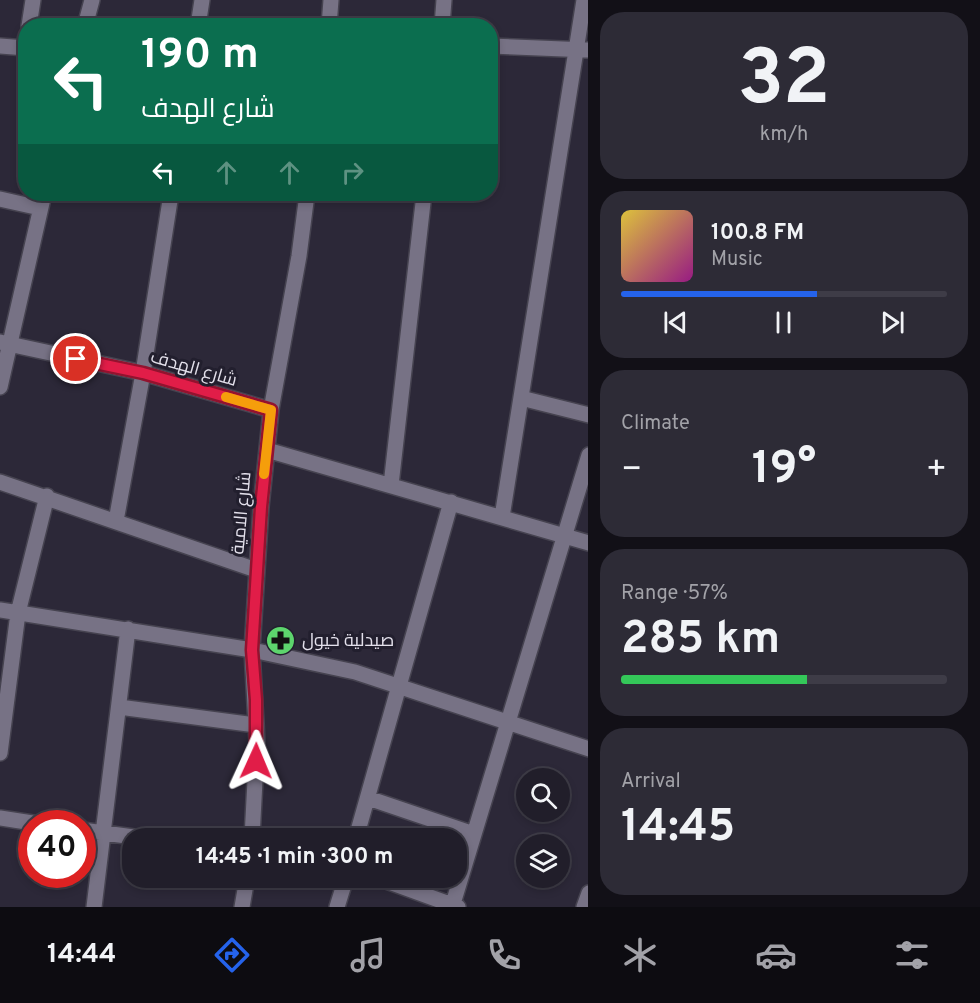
<!DOCTYPE html>
<meta charset="utf-8">
<style>
body{margin:0;font-family:Overpass,Cairo,sans-serif;background:#2d2b36;color:#f1f3f6;height:100vh;display:flex;flex-direction:column;font-size:22px;white-space:nowrap}
*{box-sizing:border-box;margin:0}
p{font-size:20px;color:#a2a2a8}
.icon{flex:none;width:33px;height:33px;fill:none;stroke:currentColor;stroke-width:2;stroke-linecap:round;stroke-linejoin:round}
.map{position:relative;flex:1;overflow:hidden}
.drawer{display:flex;flex-direction:column;gap:12px;padding:12px;background:#121017;width:392px}
.drawer>*{flex:none}
.top-card{position:absolute;left:18px;top:18px;width:480px;height:183px;border-radius:24px;box-shadow:0 3px 9px #0003,0 0 0 2px #3e3c47;background:#0b6e4f;color:#fff;overflow:hidden}
.tools{position:absolute;left:516px;top:768px;display:grid;gap:12px}
.tools a{display:grid;place-items:center;width:54px;height:54px;border-radius:50%;background:#211e2a;box-shadow:0 3px 9px #0003,0 0 0 2px #3e3c47;font-size:30px}
.speed{position:absolute;left:18px;top:810px;display:flex;gap:12px;font-size:30px;font-weight:700;text-align:center}
.speed>*{display:grid;place-content:center;width:78px;height:78px;border-radius:50%;background:#211e2a;box-shadow:0 3px 9px #0003,0 0 0 2px #3e3c47;line-height:1}
.speed .limit{border:9px solid #d22;background:#fff;color:#111}
.pin{position:absolute;display:grid;place-items:center;width:51px;height:51px;color:#fff;margin:-26px;border:3px solid #fff;border-radius:50%;box-shadow:0 2px 6px #0007}
.me{position:absolute;width:66px;margin:-33px;rotate:1deg;stroke-linejoin:round;filter:drop-shadow(0 0 4px #0008)}
.turn{display:flex;align-items:center;gap:21px;height:126px;padding:0 24px;font-size:27px}
.turn .icon{width:78px;height:78px;stroke-width:2.5}
.turn b{display:block;font-size:42px;line-height:51px}
.lanes{display:flex;align-items:center;height:57px;padding:0 24px;background:#0003;justify-content:center;gap:30px;direction:ltr}
.lanes .off{opacity:.35}
.big{font-size:45px;font-weight:700;line-height:1.1}
.drawer .card{flex:1;display:flex;flex-direction:column;justify-content:center;gap:9px;min-width:0;padding:0 21px;border-radius:24px;background:#2d2b36}
.drawer .dial{align-items:center;gap:0}
.dial b{font-size:78px;line-height:1}
.song{display:flex;align-items:center;gap:18px}
.cover{width:72px;height:72px;border-radius:9px;background:linear-gradient(135deg,hsl(50 70% 55%),hsl(310 70% 35%))}
.played{height:6px;border-radius:3px;background:linear-gradient(90deg,#2563eb 60%,#3e3c47 60%)}
.keys{display:flex;justify-content:space-around;direction:ltr}
.heat{display:flex;justify-content:space-between;align-items:center;font-size:33px;direction:ltr}
.charge{height:9px;border-radius:4px;background:linear-gradient(90deg,#34c759 57%,#3e3c47 0)}
.trip{position:absolute;left:122px;top:828px;width:345px;height:60px;border-radius:24px;background:#211e2a;box-shadow:0 3px 9px #0003,0 0 0 2px #3e3c47;font-weight:700;line-height:60px;text-align:center}
.tabs{display:flex;height:96px;justify-content:space-around;align-items:center;background:#0d0c11;color:#a2a2a8}
.tabs .icon{width:42px;height:42px}
.tabs .current{color:#2563eb}
.tabs b{font-size:27px;color:#f1f3f6}
main{display:flex;flex:1;min-height:0}
.map>svg:first-child{display:block}
</style>
<main>
<div class="map">
<svg width="589" height="907" viewBox="0 0 589 907">
<rect width="100%" height="100%" fill="#2c2838"/>
<g fill="none" stroke-linecap="round" stroke-linejoin="round">
<defs>
<path id="minor" d="M29 26 33 0
M85 26 92 0
M198 26 202 0
M329 26 331 0
M442 26 444 0
M0 46 26 48
M490 46 589 50
M0 199 40 208
M0 342 143 373 271 410
M0 387 44 194
M521 398 589 415
M267 450 589 543
M0 482 256 570
M391 485 424 194
M502 517 584 0
M116 521 143 373 171 194
M0 610 252 650 355 672 589 749
M119 707 256 725
M0 753 18 613 47 496
M368 798 474 834
M0 818 39 824
M82 830 141 838
M252 838 257 742 252 650 261 507 271 410 299 256 307 194
M356 838 451 502
M378 878 458 907
M94 907 128 629
M242 907 247 878
M337 907 346 878
M452 907 589 455
M584 907 589 893"/>
</defs>
<!-- minor casing -->
<use href="#minor" stroke="#464350" stroke-width="18"/>
<!-- minor -->
<use href="#minor" stroke="#777285" stroke-width="15"/>
</g>
<g fill="none" stroke-linecap="round" stroke-linejoin="round">
<defs>
<path id="route" d="M76 359 143 373 271 410 261 507 252 650 256 700V761"/>
</defs>
<!-- route casing -->
<use href="#route" stroke="#92132f" stroke-width="15"/>
<!-- route -->
<use href="#route" stroke="#e11d48" stroke-width="10"/>
<!-- slow -->
<path stroke="#f59e0b" stroke-width="10" d="M226 397 271 410 264 474"/>
</g>
<!-- icons -->
<defs>
<symbol id="pharmacy-disc" viewBox="-11 -11 22 22"><circle r="9.5" fill="#5dd56d" stroke="#221f2e"/><path d="M-2-6h4v4h4v4h-4v4h-4v-4h-4v-4h4Z" fill="#111"/></symbol>
</defs>
<g fill-rule="evenodd">
<use href="#pharmacy-disc" x="264" y="624" width="33" height="33"/>
</g>
<g text-anchor="middle" stroke-width="6" stroke-linejoin="round" paint-order="stroke">
<!-- street labels -->
<g font-size="18" fill="#e3e0eb" stroke="#221f2e">
<text transform="translate(194 368) rotate(16)" y="6">شارع الهدف</text>
<text transform="translate(241 513) rotate(-85)" y="6">شارع الامية</text>
</g>
<!-- poi labels -->
<g font-size="18" fill="#e3e0eb" stroke="#221f2e" text-anchor="start">
<text x="302" y="646">صيدلية خيول</text>
</g>
</g>
</svg>
<div class="tools">
<a><svg class="icon" aria-label="search" viewBox="0 0 24 24"><circle cx="10" cy="10" r="6"/><path d="M15 15l6 6"/></svg></a>
<a><svg class="icon" aria-label="layers" viewBox="0 0 24 24"><path d="M12 4l9 5-9 5-9-5zM3 14l9 5 9-5"/></svg></a>
</div>
<div class="speed"><div class="limit">40</div></div>
<div class="pin" style="left:76px;top:359px;background:#d93025"><svg class="icon" aria-label="arrive" viewBox="0 0 24 24"><path d="M6 21V4h12l-3 4 3 4H6"/></svg></div>
<svg class="me" style="left:256px;top:761px" viewBox="-20 -20 40 40"><path d="M0-17L14 15 0 8-14 15z" fill="#e11d48" stroke="#fff" stroke-width="4"/></svg>
<div class="trip">14:45 · 1 min · 300 m</div>
<div class="top-card">
<div class="turn"><svg class="icon" aria-label="left" viewBox="0 0 24 24"><path d="M17 20v-9H6M10 6l-5 5 5 5"/></svg><div><b>190 m</b>شارع الهدف</div></div>
<div class="lanes"><svg class="icon" aria-label="left" viewBox="0 0 24 24"><path d="M17 20v-9H6M10 6l-5 5 5 5"/></svg><svg class="icon off" aria-label="ahead" viewBox="0 0 24 24"><path d="M12 20V5M6 11l6-6 6 6"/></svg><svg class="icon off" aria-label="ahead" viewBox="0 0 24 24"><path d="M12 20V5M6 11l6-6 6 6"/></svg><svg class="icon off" aria-label="right" viewBox="0 0 24 24"><path d="M7 20v-9h11M14 6l5 5-5 5"/></svg></div>
</div>
</div>
<section class="drawer">
<div class="card dial"><b>32</b><p>km/h</p></div>
<div class="card">
<div class="song"><i class="cover"></i><div><b>100.8 FM</b><p>Music</p></div></div>
<div class="played"></div>
<div class="keys"><svg class="icon" aria-label="previous" viewBox="0 0 24 24"><path d="M18 5L8 12l10 7zM5 5v14"/></svg><svg class="icon" aria-label="pause" viewBox="0 0 24 24"><path d="M8 5v14M16 5v14"/></svg><svg class="icon" aria-label="next" viewBox="0 0 24 24"><path d="M6 5l10 7-10 7zM19 5v14"/></svg></div>
</div>
<div class="card"><p>Climate</p>
<div class="heat"><a>−</a><b class="big">19°</b><a>+</a></div>
</div>
<div class="card"><p>Range · 57%</p><b class="big">285 km</b><div class="charge"></div></div>
<div class="card"><p>Arrival</p><b class="big">14:45</b></div>
</section>
</main>
<nav class="tabs">
<b>14:44</b>
<svg class="icon current" aria-label="directions" viewBox="0 0 24 24"><path d="M12 3l9 9-9 9-9-9zM9 14v-3h6M13 9l2 2-2 2"/></svg>
<svg class="icon" aria-label="music" viewBox="0 0 24 24"><path d="M9 18V5l10-2v13"/><circle cx="6" cy="18" r="3"/><circle cx="16" cy="16" r="3"/></svg>
<svg class="icon" aria-label="phone" viewBox="0 0 24 24"><path d="M5 4h4l2 5-3 2q2 4 5 5l2-3 5 2v4C11 20 4 13 5 4z"/></svg>
<svg class="icon" aria-label="climate" viewBox="0 0 24 24"><path d="M12 3v18M4 7l16 10M4 17L20 7"/></svg>
<svg class="icon" aria-label="car" viewBox="0 0 24 24"><path d="M5 17H2v-5l4-1 3-4h7l3 4 3 1v5h-3M9 17h6M6 11h13"/><circle cx="7" cy="17" r="2"/><circle cx="17" cy="17" r="2"/></svg>
<svg class="icon" aria-label="filters" viewBox="0 0 24 24"><path d="M4 7h16M4 17h16"/><circle cx="9" cy="7" r="2"/><circle cx="15" cy="17" r="2"/></svg>
</nav>
